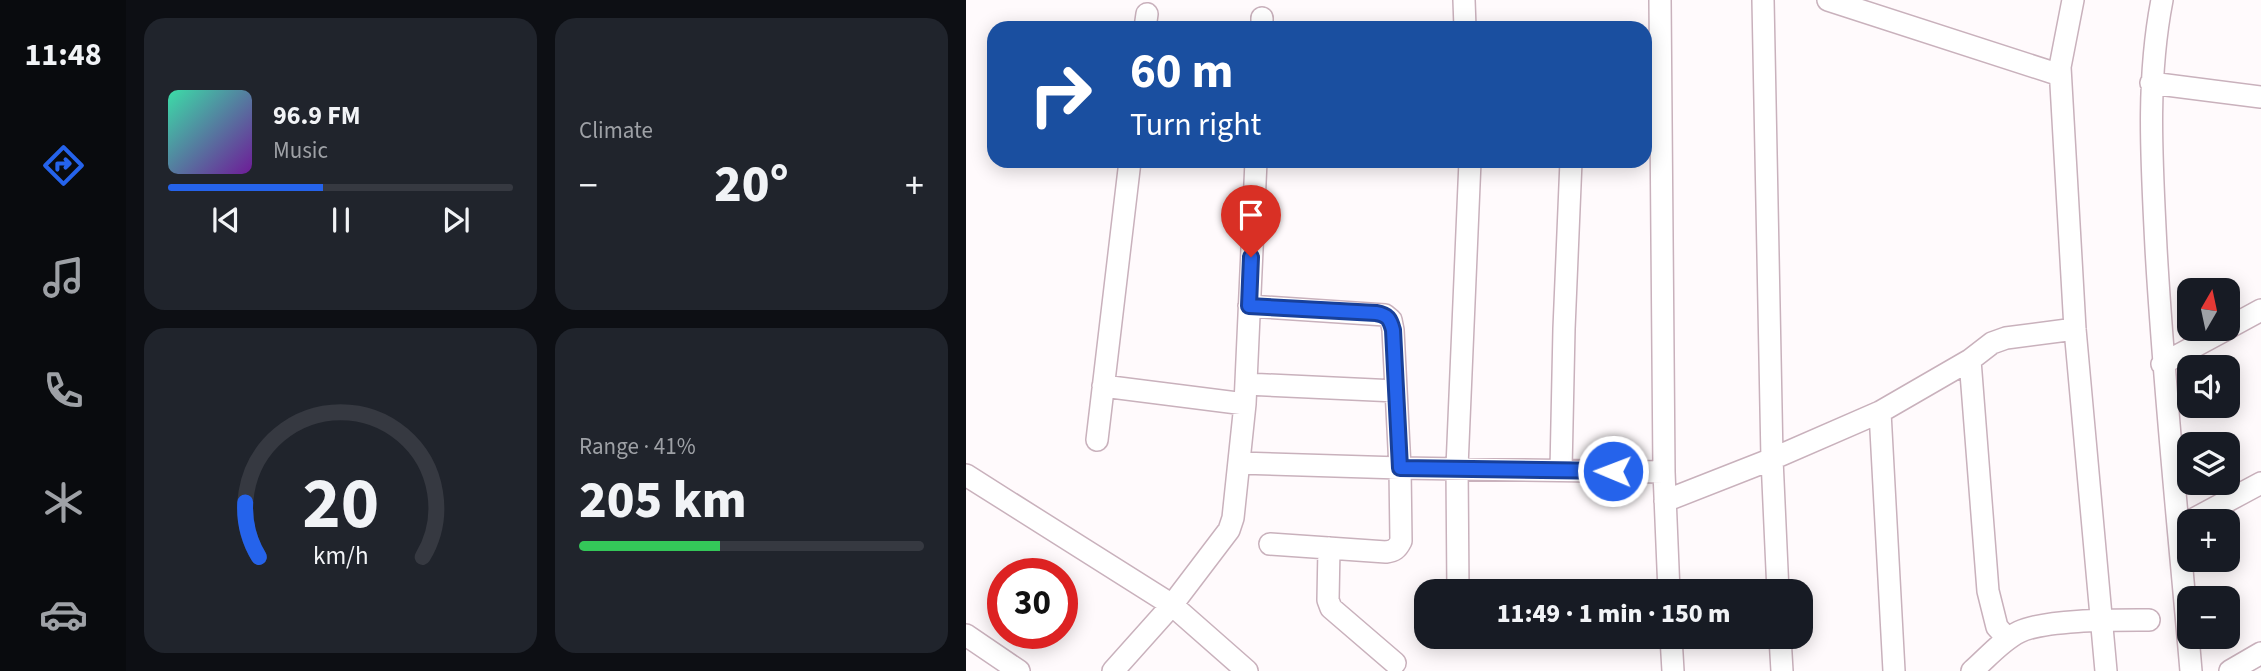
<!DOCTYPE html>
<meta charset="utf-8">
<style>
body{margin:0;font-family:"Source Sans 3",sans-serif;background:#20242c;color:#f1f3f6;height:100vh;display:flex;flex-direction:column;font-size:26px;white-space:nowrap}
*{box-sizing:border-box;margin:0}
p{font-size:23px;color:#9ea1a6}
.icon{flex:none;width:38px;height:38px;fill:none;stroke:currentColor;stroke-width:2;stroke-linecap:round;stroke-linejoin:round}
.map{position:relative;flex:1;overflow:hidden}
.sheet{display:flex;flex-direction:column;gap:18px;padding:18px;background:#0d0f14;width:840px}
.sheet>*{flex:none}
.hud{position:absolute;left:21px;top:21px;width:665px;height:147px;border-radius:21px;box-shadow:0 4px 18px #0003;background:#1a4fa0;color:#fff;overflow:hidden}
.needle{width:46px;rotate:9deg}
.buttons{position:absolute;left:1211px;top:278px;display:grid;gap:14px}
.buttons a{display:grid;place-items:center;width:63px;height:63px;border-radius:14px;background:#171b24;box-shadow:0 4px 18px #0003;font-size:35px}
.speed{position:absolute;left:21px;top:558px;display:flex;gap:14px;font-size:35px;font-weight:700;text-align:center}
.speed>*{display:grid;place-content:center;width:91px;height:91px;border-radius:50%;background:#171b24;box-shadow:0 4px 18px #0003;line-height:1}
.speed .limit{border:10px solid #d22;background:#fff;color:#111}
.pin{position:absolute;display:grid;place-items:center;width:60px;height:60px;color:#fff;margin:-72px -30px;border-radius:50% 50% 50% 0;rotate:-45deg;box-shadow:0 0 7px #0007}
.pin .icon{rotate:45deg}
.me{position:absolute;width:77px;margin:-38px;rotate:271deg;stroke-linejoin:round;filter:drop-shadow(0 0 5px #0008)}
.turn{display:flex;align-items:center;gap:24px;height:147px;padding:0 28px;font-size:32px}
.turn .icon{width:91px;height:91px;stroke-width:2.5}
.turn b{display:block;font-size:49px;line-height:60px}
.big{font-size:52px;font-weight:800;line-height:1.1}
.sheet .card{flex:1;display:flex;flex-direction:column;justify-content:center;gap:10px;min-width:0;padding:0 24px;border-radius:21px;background:#20242c}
.sheet .dial{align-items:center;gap:0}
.dial svg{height:182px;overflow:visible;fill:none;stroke:#363941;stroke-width:7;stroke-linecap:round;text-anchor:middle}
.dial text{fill:#f1f3f6;stroke:none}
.song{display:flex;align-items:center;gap:21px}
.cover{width:84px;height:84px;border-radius:10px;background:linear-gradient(135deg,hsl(160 70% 55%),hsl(280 70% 35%))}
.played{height:7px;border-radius:4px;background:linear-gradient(90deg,#2563eb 45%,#363941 45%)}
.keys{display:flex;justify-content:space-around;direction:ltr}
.heat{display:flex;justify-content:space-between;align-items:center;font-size:38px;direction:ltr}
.charge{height:10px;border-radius:5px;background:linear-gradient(90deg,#34c759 41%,#363941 0)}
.sheet .tiles{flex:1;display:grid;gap:18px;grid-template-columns:repeat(2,1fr)}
.trip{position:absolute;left:448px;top:579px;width:399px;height:70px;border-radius:21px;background:#171b24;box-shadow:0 4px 18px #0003;font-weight:800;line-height:70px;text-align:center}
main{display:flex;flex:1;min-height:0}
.tab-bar{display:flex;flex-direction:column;width:126px;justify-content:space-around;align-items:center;background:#090b0e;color:#9ea1a6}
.tab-bar .icon{width:49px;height:49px}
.tab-bar .current{color:#2563eb}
.tab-bar b{font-size:32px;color:#f1f3f6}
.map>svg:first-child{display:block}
</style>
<main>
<nav class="tab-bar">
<b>11:48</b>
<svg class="icon current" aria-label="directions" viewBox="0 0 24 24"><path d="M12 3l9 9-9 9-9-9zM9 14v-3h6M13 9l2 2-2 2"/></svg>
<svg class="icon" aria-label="music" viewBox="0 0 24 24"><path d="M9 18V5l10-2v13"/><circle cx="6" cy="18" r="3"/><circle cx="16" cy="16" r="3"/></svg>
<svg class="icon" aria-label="phone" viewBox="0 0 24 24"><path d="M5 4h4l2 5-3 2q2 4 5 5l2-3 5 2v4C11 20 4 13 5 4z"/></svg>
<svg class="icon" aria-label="climate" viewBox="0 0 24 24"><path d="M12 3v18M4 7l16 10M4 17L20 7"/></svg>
<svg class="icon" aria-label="car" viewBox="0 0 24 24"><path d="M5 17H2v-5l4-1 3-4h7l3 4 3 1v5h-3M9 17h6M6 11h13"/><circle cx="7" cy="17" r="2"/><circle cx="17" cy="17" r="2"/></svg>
</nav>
<section class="sheet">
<div class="tiles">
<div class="card">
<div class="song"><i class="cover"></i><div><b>96.9 FM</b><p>Music</p></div></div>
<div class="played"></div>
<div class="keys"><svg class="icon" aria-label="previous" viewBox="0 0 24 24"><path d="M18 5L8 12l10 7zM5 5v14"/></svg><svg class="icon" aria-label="pause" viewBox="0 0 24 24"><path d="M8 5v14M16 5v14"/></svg><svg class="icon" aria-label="next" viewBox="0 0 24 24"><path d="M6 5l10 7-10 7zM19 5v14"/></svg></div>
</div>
<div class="card"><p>Climate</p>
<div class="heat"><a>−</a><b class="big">20°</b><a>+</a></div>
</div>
<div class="card dial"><svg viewBox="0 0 100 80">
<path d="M14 69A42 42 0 1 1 86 69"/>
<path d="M14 69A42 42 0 0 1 8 45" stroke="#2563eb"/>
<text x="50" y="56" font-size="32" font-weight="700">20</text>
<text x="50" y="72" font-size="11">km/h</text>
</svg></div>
<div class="card"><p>Range · 41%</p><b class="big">205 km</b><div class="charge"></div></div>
</div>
</section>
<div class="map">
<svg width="1295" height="671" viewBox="0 0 1295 671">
<rect width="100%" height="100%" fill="#fffafc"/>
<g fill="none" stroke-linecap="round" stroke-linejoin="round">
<defs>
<path id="street" d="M498 0 499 28
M694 0 698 472 703 592
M797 0 806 459 812 592
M862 0 1094 75
M1107 0 1094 67 1109 329 1140 671
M1196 0C1180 82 1186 165 1190 248 1198 390 1213 530 1225 671
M179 28 181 14
M296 28V18
M1185 83 1295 97
M283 306 419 315 425 320 427 330 434 468 435 541C431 549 428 551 420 552L304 544
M1262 328 1295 310
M1004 360 1022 591 1031 627 1042 639
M1196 364 1261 329
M280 384 430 391
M137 386 279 404
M914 412 928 671
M131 440 164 161
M273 463 434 468 698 472
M595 470 598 329 605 161
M0 475 206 605 281 671
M699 501 806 459 914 412 1004 360 1026 343 1040 338 1109 329
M1213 527 1295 483
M363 548 362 600 365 608 429 663
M492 592 491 467 504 161
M0 635 53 671
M705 637 707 671
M814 637 816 671
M147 671 206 605 263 530 267 518 279 404 290 161
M1006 671C1021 658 1035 641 1053 632 1080 619 1151 620 1183 620
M1264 671 1295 653"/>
</defs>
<!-- street casing -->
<use href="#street" stroke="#c9b1bc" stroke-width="24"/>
<!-- street -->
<use href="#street" stroke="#fff" stroke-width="21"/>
</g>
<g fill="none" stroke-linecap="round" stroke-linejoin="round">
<defs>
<path id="route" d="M285 257 283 306 410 313C422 315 424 319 427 330L434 468 647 471"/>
</defs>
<!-- route casing -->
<use href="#route" stroke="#184099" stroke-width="18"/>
<!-- route -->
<use href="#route" stroke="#2563eb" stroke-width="12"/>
</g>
</svg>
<div class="buttons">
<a><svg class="needle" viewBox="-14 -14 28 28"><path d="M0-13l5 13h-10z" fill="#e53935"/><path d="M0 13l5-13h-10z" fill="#9ea1a6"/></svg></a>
<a><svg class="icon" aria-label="sound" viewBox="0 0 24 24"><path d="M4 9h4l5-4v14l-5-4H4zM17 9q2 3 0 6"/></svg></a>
<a><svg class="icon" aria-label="layers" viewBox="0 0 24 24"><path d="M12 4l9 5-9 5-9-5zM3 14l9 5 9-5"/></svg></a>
<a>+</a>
<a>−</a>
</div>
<div class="speed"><div class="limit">30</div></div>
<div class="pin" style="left:285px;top:257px;background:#d93025"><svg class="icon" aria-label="arrive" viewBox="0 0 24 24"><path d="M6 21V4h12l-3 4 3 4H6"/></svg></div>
<svg class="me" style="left:647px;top:471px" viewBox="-20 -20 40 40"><circle r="17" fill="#2563eb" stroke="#fff" stroke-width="3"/><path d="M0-11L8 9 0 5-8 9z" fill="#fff"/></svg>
<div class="trip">11:49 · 1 min · 150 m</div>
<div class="hud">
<div class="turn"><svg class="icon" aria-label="right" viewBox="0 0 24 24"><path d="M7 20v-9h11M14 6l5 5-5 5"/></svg><div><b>60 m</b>Turn right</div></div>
</div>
</div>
</main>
